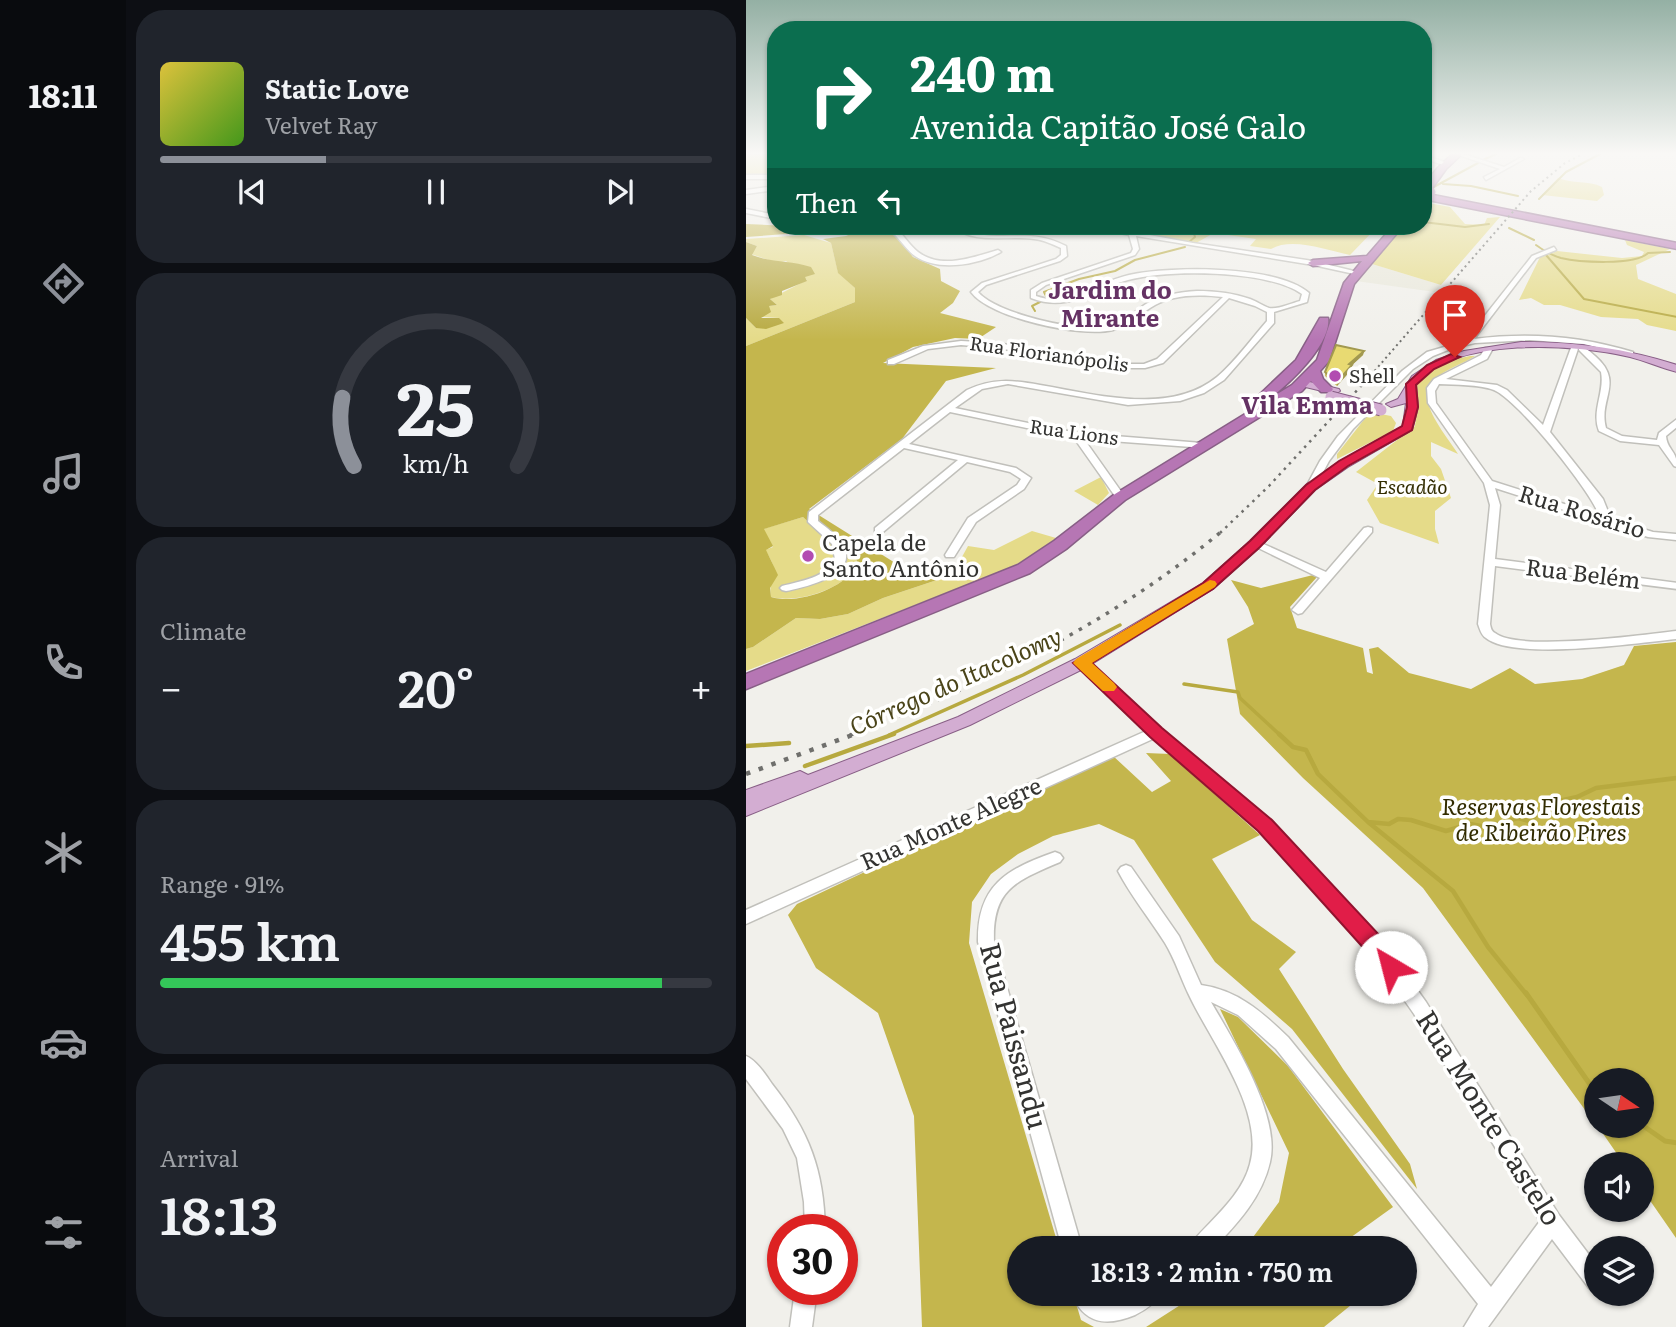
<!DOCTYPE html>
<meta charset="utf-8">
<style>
body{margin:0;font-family:Literata,serif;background:#20242c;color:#f1f3f6;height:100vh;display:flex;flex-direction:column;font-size:26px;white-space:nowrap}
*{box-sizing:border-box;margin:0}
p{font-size:23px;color:#9ea1a6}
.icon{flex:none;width:38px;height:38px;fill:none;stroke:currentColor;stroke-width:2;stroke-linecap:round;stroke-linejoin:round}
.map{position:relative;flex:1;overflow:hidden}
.panel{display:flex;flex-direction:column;gap:10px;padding:10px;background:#0d0f14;width:620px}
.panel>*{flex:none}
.top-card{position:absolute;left:21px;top:21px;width:665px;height:214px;border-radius:28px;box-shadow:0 2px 5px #0004;background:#0b6e4f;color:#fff;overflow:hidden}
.needle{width:46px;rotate:103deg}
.buttons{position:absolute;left:838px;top:1068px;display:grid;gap:14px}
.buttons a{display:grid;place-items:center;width:70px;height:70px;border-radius:50%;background:#171b24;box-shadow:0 2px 5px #0004;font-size:35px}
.speed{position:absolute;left:21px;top:1214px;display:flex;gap:14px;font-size:35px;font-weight:700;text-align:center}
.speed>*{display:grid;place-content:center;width:91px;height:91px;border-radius:50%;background:#171b24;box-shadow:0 2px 5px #0004;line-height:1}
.speed .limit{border:10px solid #d22;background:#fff;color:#111}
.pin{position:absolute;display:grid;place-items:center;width:60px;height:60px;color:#fff;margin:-72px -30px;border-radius:50% 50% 50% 0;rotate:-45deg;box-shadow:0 0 7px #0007}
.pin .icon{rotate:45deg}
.me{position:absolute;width:77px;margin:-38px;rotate:323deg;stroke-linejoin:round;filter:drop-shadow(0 0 5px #0008)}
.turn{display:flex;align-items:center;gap:24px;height:147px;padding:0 28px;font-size:32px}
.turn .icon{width:91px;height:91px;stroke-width:2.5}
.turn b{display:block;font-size:49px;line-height:60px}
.then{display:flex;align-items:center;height:66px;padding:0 28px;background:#0003;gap:14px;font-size:26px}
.big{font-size:52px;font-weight:600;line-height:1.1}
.panel .card{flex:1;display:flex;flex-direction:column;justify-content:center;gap:10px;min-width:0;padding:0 24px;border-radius:28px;background:#20242c}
.panel .dial{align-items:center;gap:0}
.dial svg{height:182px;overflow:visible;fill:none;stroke:#363941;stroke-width:7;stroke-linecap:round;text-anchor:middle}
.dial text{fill:#f1f3f6;stroke:none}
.song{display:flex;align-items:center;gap:21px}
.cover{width:84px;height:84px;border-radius:10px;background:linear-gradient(135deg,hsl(50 70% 55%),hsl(100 70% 35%))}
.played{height:7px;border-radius:4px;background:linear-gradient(90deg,#8c9099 30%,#363941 30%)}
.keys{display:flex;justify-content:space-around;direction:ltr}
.heat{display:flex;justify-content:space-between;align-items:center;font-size:38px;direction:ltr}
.charge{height:10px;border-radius:5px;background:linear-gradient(90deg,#34c759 91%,#363941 0)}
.trip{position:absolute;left:261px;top:1236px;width:410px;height:70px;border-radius:35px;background:#171b24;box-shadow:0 2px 5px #0004;font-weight:600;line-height:70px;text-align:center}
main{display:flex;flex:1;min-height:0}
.dock{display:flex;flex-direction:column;width:126px;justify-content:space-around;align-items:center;background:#090b0e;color:#9ea1a6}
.dock .icon{width:49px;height:49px}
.dock .current{color:#8c9099}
.dock b{font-size:32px;color:#f1f3f6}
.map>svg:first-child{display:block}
</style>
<main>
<nav class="dock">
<b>18:11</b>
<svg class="icon current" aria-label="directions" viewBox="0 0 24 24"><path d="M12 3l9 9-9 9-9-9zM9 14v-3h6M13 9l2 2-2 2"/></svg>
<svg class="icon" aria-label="music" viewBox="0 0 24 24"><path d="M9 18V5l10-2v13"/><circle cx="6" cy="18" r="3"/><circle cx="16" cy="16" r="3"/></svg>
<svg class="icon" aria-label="phone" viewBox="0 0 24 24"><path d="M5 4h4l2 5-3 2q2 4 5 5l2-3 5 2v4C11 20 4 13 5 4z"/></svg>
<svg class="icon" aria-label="climate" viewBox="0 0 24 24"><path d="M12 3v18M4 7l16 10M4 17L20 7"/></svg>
<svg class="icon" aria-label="car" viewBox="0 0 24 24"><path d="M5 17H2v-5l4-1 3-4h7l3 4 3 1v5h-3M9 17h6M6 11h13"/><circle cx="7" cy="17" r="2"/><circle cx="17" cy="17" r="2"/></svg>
<svg class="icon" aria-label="filters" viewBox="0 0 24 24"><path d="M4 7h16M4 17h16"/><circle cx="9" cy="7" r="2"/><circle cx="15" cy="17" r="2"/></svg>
</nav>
<section class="panel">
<div class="card">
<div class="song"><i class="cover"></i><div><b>Static Love</b><p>Velvet Ray</p></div></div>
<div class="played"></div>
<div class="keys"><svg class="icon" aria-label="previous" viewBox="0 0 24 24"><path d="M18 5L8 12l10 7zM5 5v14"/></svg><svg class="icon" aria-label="pause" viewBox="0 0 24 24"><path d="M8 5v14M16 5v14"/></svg><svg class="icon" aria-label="next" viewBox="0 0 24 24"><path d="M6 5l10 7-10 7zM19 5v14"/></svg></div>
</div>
<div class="card dial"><svg viewBox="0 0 100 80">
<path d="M14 69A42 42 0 1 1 86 69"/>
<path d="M14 69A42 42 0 0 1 9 39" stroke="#8c9099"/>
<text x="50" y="56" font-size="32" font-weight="700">25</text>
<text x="50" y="72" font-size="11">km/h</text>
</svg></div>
<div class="card"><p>Climate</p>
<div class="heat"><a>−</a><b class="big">20°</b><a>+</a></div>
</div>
<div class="card"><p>Range · 91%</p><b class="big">455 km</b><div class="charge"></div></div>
<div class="card"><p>Arrival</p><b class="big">18:13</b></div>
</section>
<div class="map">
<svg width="931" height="1327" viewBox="0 0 931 1327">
<rect width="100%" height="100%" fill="#f1f0eb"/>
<!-- built -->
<path fill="#e9e8db" d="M626 264 695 285 689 292 610 281Z"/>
<!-- green -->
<path fill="#e5db89" d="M0 154H30V175H0Z
M812 178C827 184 842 180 856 187L858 195 851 201 796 195Z
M677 202 704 207 719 224 738 225 741 218 754 217 695 285 626 264 656 226H677Z
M360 226H632L604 255C580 250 546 237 525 249L504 246 510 239 468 233 450 243Z
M58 235 85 243 92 272 109 288V302L0 346V318L10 328 33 318 14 317 23 306 31 305 24 299 61 280 40 261 31 263 5 254 11 246 0 242V239Z
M879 240 924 249 890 265 892 279 930 294V331L901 325 892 319 855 317 814 305H798L785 298 773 300 794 257 811 251 876 258 896 256 898 252 881 245Z
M724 356H729C717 364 702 368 690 378 665 397 700 434 712 454L685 442V456L695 469 705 498 689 511V529L693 544 634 523 621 500 632 484 610 472 669 426C671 413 666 399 669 388 672 368 707 359 724 356Z
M624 412 645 416 650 423 647 431 591 459V454Z
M355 477 363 493 352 505 328 491Z
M57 517C67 526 76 538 87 545 98 552 108 548 112 564 99 589 52 604 25 597 21 574 38 579 19 550L27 547 17 529Z
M286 531 310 538 287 555 264 568 0 671V649L7 647 50 618 74 619 102 614 137 598 206 575 222 546 248 550Z"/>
<!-- forest -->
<path fill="#c4b64d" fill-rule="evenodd" d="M0 224 106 229 0 237Z
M123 226 146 230 167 257 194 269 195 281 214 291 207 303 194 313 250 327 232 339 209 338 167 347 137 363 250 368 200 381 156 439 63 509 170 576 206 575 137 598 102 614 74 619 50 618 7 647 0 649V346L109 302V288L92 273 85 243 77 239 100 236ZM57 517C67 526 76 538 87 545 98 552 108 548 112 564 99 589 51 605 25 597L24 588 32 575 20 550 27 546 18 529Z
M567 575 571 577 544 607 551 628 617 648 621 672 627 674 623 649 632 647 663 673 725 689 764 668 789 684 836 679 878 665 888 646 930 642V1238L896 1189V1164H878L851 1125H896V1080H850V1125L677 888 557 778 494 714 481 639 508 624 502 607 485 580 515 588Z
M400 753 424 754 514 835 466 859 506 920 550 952 533 969 597 1069 664 1164 671 1189 546 1029 469 962 388 840 353 824 307 836 272 854 245 874 226 902 223 943 313 1248H273V1293H327L335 1320 348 1327H176L168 1116 132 1013 70 968 42 915 51 904 366 755 406 792 425 781Z
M474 1009 492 1017 542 1066 647 1207 590 1248H499L533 1202 543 1153Z
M453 1293H607L610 1301 578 1327H400Z"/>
<!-- water -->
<path fill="#b7a93f" d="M0 242 11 246 6 255C26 263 44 260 65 267L69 274 59 277 61 281 36 291V295L24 299 31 305 23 306 25 312 15 318H33L38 323 20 329 10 328 0 318Z"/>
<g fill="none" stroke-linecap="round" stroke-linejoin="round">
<!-- stream-far3 -->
<path stroke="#b7a93f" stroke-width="2" d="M737 160 750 154
M697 184 725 186 772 196
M684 189 732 163
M793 199 820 172 854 154
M677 200 685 209 677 215
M677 222 719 227 743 224
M763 228 788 240
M443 242 449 237 447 230 453 226
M790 245C798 251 805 255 815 258 832 262 889 266 902 253L924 252
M800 255 838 299 931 317
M300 296 298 292 333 279 369 271 389 260 439 247
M289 311 286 306 294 302"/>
<!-- stream-far2 -->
<path stroke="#b7a93f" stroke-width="3.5" d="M438 684 492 692 494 698 534 735
M143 735 277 675 374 625"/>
<!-- stream-far1 -->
<path stroke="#b7a93f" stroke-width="4.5" d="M533 734 547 747 560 750 572 774 622 822 643 824 652 819 665 820 700 831 724 824 740 827 772 818 783 821 804 803 831 797 850 788 931 778
M0 746 43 743
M59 766 148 734
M622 822 707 891 742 947 781 995"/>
<!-- stream -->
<path stroke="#b7a93f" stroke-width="5" d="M780 993 850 1093
M896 1125 919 1141 931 1143"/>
<defs>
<path id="minor" d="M710 154H717L758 167 774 158 778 159 740 180 738 177 754 169Z
M677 155 702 163 703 164 700 166 677 158Z
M677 173 690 178 691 179 688 181 677 177Z
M0 175H30V179H0Z
M30 186V190L0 194V190Z
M0 209 30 215V219L0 213Z
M136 226 149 228C158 235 163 245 172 252 196 270 227 257 252 250L255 252C232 265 192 272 169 256 155 245 153 234 136 226Z
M205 226C215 226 221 233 231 234 265 240 286 229 320 246L321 256 314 261 240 285 232 292C250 314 336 333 363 327 377 323 388 312 400 304 415 295 433 292 451 291 469 291 487 293 504 299 510 301 517 306 523 308 531 310 546 303 554 301L556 294C522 270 422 269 382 280 346 289 324 313 285 298V290L296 283 385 253 387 249 383 235 343 226H354L447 243 567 261 616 273 613 275 567 265 390 236 393 249 389 255 300 285 290 292V296C324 308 351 282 383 275 425 266 531 265 563 293L561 302 528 312V323L478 380 458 393 434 401 382 405 262 384 236 389 209 408 331 433 456 443 461 446 459 448 338 439 379 497 374 500 371 499 328 438 204 412 163 444 270 468 285 478 278 489 230 522 208 557H200L199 555 222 518 271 485 275 479 264 472 221 462 137 532H129V528L212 460 158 448 72 515V521C81 528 91 535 97 545 114 575 59 587 40 591L36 590 34 588 36 586C55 581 80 578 89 559L86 544 62 522 63 512 221 390C247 378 267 380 294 385 349 394 423 416 471 377 489 362 506 338 521 321V312L509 306 483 298 417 363 399 368H380L251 348 215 345 182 349 148 364H142V360L177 346 215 341 251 343 380 364H398L411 359 477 297C452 294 425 294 404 308 392 316 381 327 367 330 335 338 244 318 225 292L236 283 310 259 315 255V248C306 244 298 240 288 239 259 235 229 245 205 226Z
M808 247 810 250 790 258 728 339C782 332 835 336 887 352V356L838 344 784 340 729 343 707 348 687 356 667 369 607 429 583 461 568 489H562L560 487 574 461 592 436 656 371 681 352 719 341 786 256Z
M826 345C837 345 841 349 849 356 879 382 852 399 860 428L876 436 911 440 913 433 931 419V427L920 436C921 450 931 450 931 467L928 466 913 445 874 441 853 431C845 411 859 392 855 372L832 349 804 432 857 499 865 519 907 532 931 534V540L902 537 749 488 754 505 749 559 931 583V589L749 566 744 624C745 628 745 631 749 633 772 652 898 635 931 631V639C892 643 769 661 740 638 735 635 734 629 732 624L744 505 738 483 682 403 681 388 688 379 735 355 739 348H745L746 350 741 359 700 379 751 385 761 390 797 425ZM693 384C710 385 732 384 748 390 771 399 844 490 853 515L746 481 690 403 689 391Z
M622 527 626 528V532L556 613 552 614 546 610 574 578 504 544 509 541 513 542 580 572 618 528Z
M335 659 339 660 415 729 524 822 636 941 680 1002 813 1215 850 1264V1291L843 1288 806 1239 742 1327H718L732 1304 530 1049 492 1015 465 1002C488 1042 535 1116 524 1162 516 1197 492 1223 468 1248H444L447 1241C467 1218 496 1195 504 1164 519 1111 466 1043 444 997 435 979 429 959 419 943 404 919 385 896 372 871L375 867 380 865 385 867 433 936 455 985C492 990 517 1013 542 1037L745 1287 794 1221 668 1014 624 951 514 830 409 738 0 924V910L400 731 331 666 329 663Z
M309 852 314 854 317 858 314 862C270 881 246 889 248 942L336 1248H316L232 942C231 886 260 869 309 852Z
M0 1056C11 1061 19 1074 26 1084 63 1131 78 1170 79 1230H59L58 1202 51 1158 37 1129 0 1079Z
M49 1290H71L66 1327H44Z
M325 1293H348L358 1302 374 1300 385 1293H414C409 1304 399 1310 389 1315 360 1327 338 1324 325 1293Z"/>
<path id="major" d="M775 342C830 342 879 348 931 365V372C915 368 900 361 884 357 829 344 710 336 670 384L672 407 666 430 602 467 569 490 514 547 467 589 341 667 224 725 0 816V790L54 771 62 775 212 717 329 659 457 583 504 541 561 484 594 461 657 426 660 403 645 407 640 404 652 399 666 376 690 360 718 351Z
M555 380 593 389 594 391 589 394 551 385V381Z"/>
<path id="highway" d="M707 154H716L700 169 682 194 931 243V249L677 199C677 180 694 165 707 154Z
M647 226H657L608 284 583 361 574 371 577 379 587 389 585 392H575L565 381 556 391 379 500 320 549 284 573 0 689V674L272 565 308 541 369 494 522 400H513L511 397 550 360 574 318H582C586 344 543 384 523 399L546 385 571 360 598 283 616 261 567 266 562 263 567 260 621 256Z"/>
</defs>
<!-- minor casing -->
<use href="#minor" stroke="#c1c0bb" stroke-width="3"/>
<!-- major casing -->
<use href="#major" stroke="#885f86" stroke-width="2"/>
<!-- highway casing -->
<use href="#highway" stroke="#885f86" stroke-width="3"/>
<!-- minor -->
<use href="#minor" fill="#fff" fill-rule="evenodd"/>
<!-- major -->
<use href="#major" fill="#d3add2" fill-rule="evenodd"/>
<!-- highway -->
<use href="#highway" fill="#b676b4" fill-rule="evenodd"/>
<!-- rail-far3 -->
<path stroke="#6f6f6c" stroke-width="2" stroke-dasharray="2 3.5" stroke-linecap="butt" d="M625 375 785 191 819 163 837 154"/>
<!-- rail-far2 -->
<path stroke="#6f6f6c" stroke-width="2.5" stroke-dasharray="2.5 5" stroke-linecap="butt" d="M474 533 523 486 627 373"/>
<!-- rail-far1 -->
<path stroke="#6f6f6c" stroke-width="3.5" stroke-dasharray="3.5 7" stroke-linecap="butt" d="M104 735C238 685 366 623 476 531"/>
<!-- rail -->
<path stroke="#6f6f6c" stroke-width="4.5" stroke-dasharray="4.5 9" stroke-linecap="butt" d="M0 774 109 734"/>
<defs>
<path id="major-bridge" d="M585 397 635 410"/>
<path id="highway-bridge" d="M677 190 685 192"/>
</defs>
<!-- major-bridge casing -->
<use href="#major-bridge" stroke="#885f86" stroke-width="13" stroke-linecap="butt"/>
<!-- highway-bridge casing -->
<use href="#highway-bridge" stroke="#885f86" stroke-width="10" stroke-linecap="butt"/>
<!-- major-bridge -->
<use href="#major-bridge" stroke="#d3add2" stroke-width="11"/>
<!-- highway-bridge -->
<use href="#highway-bridge" stroke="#b676b4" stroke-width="9"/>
</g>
<!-- wall -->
<path fill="#c8bb62" d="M618 351 617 355 606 365V369L591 386 579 376V372Z"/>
<!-- shaded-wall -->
<path fill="#a29950" d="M618 351 617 355 603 368V364Z
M606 365V369L591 386V382Z"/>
<!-- building -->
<path fill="#e8da72" stroke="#a29950" stroke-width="2" d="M590 345 618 351 603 364 606 365 591 382 579 372Z"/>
<!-- sky -->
<linearGradient id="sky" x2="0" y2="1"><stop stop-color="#94b0a4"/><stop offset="0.45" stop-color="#f9f8f6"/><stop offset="1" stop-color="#f9f8f6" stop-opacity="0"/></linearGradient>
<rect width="931" height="340" fill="url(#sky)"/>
<!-- route -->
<path fill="#e11d48" stroke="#92132f" stroke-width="2" d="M705 354 714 357 688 369 670 385 672 407 666 430 602 466 569 490 514 547 467 589 346 663 416 728 526 820 637 939 655 967 652 974 645 977 637 974 622 953 512 831 404 737 327 663 457 583 504 541 560 485 593 461 656 426 661 407 660 384 681 365Z"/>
<!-- slow -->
<path fill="#f59e0b" d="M464 580 469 581 471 584 469 587 346 663 368 683 371 687 368 691H357L330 666 327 663 330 659Z"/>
<!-- markers -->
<g fill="#b24cb1" stroke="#fffffe" stroke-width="2.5">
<circle cx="589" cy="376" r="7"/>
<circle cx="62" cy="556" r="7"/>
</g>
<g text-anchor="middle" stroke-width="7" stroke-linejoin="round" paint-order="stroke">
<!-- far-street labels -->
<g font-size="19" fill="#333331" stroke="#fffffe">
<text transform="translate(303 354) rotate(8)" y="7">Rua Florianópolis</text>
<text transform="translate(328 432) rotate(8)" y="7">Rua Lions</text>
</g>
<!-- far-poi labels -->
<g font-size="19" fill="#333331" stroke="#fffffe" text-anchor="start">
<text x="603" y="383">Shell</text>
</g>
<!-- far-park labels -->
<g font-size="19" font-style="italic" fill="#322c00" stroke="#fffffe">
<text x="666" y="494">Escadão</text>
</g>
<!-- street labels -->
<g font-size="23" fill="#333331" stroke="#fffffe">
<text transform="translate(836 512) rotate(17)" y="8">Rua Rosário</text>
<text transform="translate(837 574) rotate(7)" y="8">Rua Belém</text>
<text transform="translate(205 824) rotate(-24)" y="8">Rua Monte Alegre</text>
</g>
<!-- poi labels -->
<g font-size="23" fill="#333331" stroke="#fffffe" text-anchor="start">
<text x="76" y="551">Capela de<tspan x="76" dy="26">Santo Antônio</tspan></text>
</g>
<!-- park labels -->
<g font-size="23" font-style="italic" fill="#322c00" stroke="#fffffe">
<text x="795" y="815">Reservas Florestais<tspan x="795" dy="26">de Ribeirão Pires</tspan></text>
</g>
<!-- far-district labels -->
<g font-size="24" font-weight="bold" fill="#653264" stroke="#fffffe">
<text x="364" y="299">Jardim do<tspan x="364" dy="28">Mirante</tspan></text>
<text x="561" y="414">Vila Emma</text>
</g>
<!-- water labels -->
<g font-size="24" font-style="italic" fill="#4a4419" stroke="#fffffe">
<text transform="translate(210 682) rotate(-24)" y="8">Córrego do Itacolomy</text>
</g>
<!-- near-street labels -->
<g font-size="28" fill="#333331" stroke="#fffffe">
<text transform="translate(268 1036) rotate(75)" y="10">Rua Paissandu</text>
<text transform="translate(743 1118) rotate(58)" y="10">Rua Monte Castelo</text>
</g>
</g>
</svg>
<div class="buttons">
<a><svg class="needle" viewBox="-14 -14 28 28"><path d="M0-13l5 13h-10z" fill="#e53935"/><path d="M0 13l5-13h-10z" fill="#9ea1a6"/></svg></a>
<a><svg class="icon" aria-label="sound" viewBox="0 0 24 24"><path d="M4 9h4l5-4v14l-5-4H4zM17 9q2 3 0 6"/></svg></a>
<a><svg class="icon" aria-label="layers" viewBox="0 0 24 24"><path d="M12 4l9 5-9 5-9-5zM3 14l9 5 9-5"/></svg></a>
</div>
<div class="speed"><div class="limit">30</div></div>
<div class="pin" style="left:709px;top:357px;background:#d93025"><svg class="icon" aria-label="arrive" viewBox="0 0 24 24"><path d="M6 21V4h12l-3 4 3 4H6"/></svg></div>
<svg class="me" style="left:645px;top:967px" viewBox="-20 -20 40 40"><circle r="19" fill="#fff"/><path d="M0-13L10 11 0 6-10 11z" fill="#e11d48"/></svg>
<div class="trip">18:13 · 2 min · 750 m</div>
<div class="top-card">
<div class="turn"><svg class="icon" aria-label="right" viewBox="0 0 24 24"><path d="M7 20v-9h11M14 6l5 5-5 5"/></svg><div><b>240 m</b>Avenida Capitão José Galo</div></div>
<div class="then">Then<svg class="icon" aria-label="left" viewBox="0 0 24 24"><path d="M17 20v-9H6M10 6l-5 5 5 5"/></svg></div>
</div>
</div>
</main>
